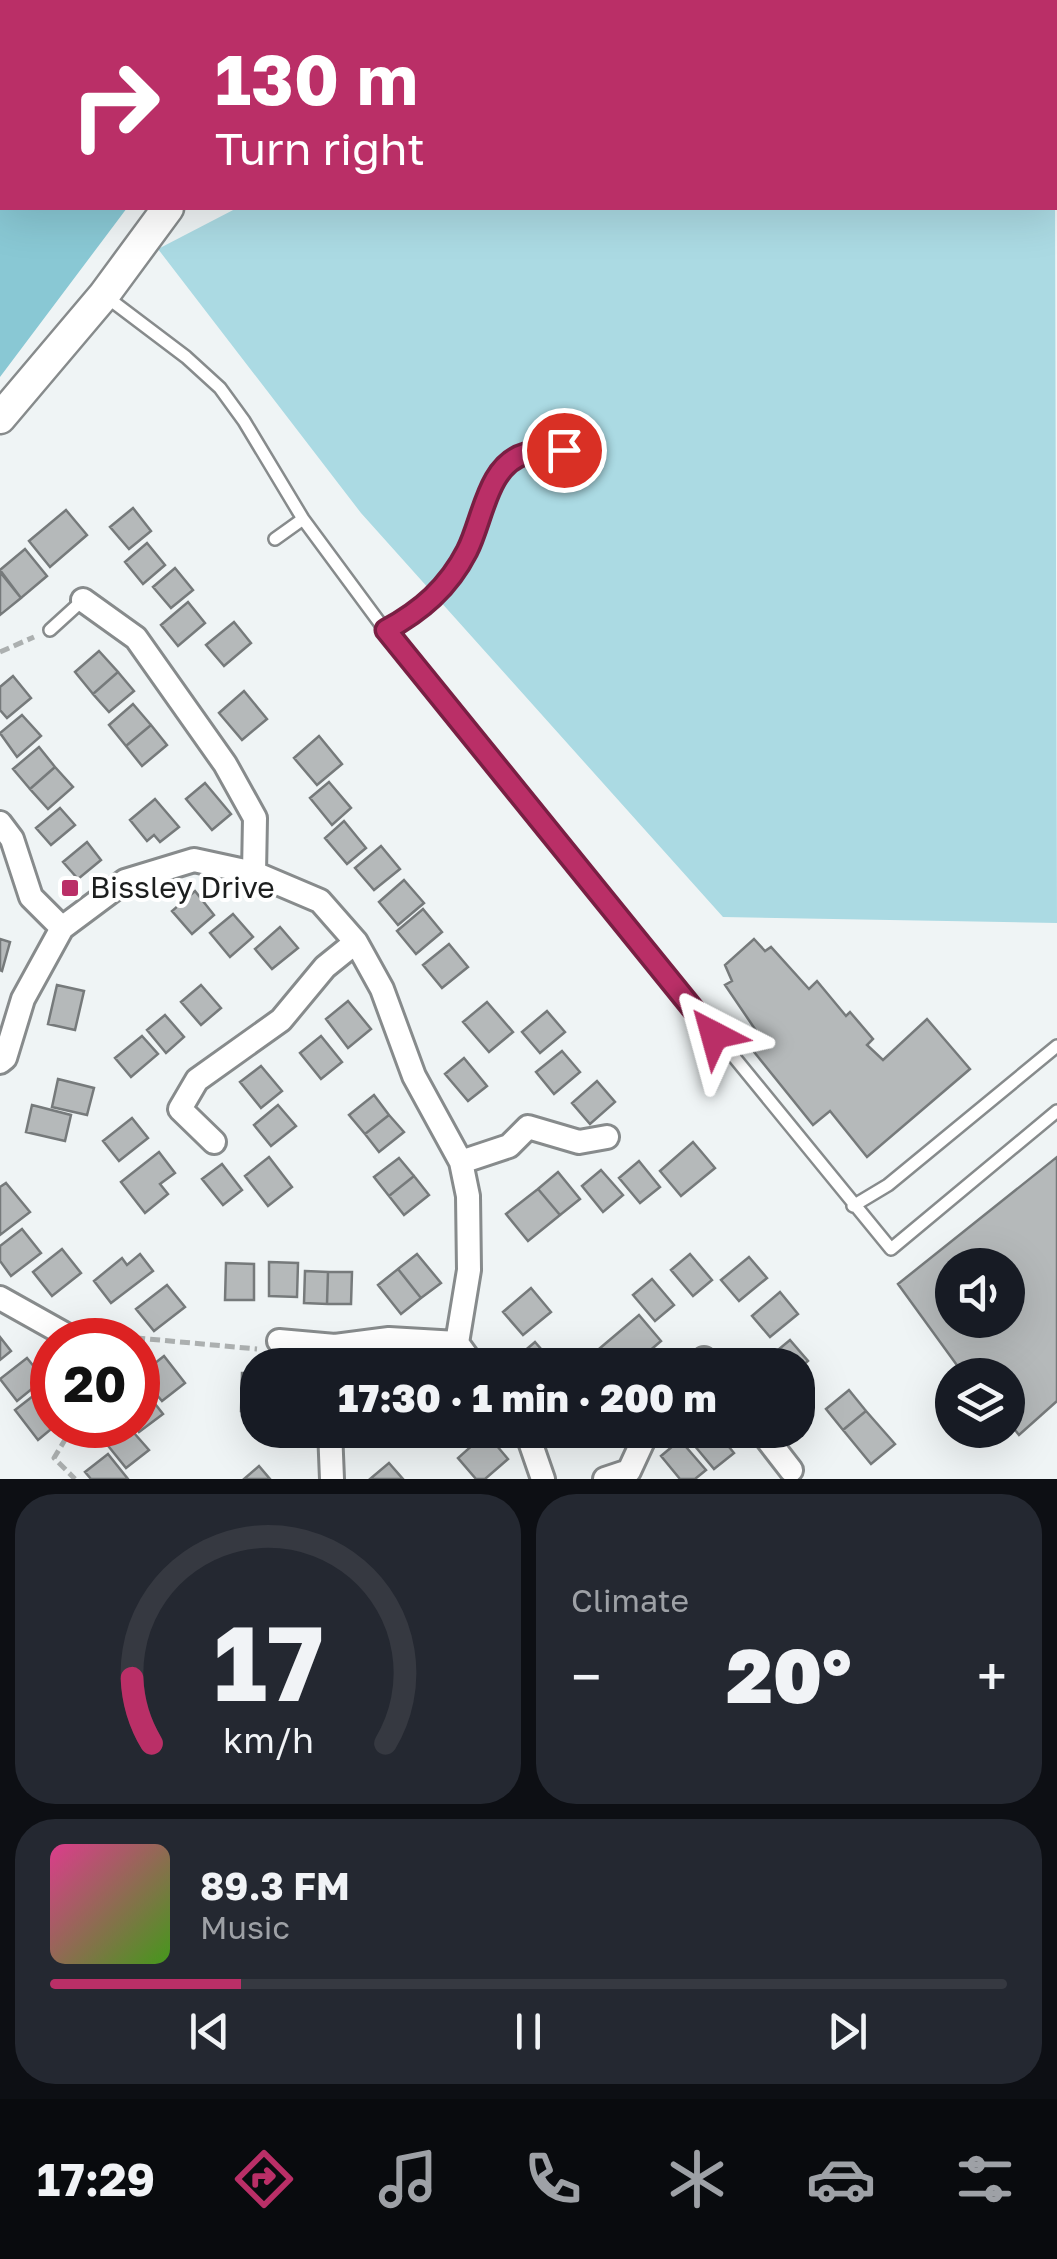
<!DOCTYPE html>
<meta charset="utf-8">
<style>
body{margin:0;font-family:"Golos Text",sans-serif;background:#242831;color:#f1f3f6;height:100vh;display:flex;flex-direction:column;font-size:38px;white-space:nowrap}
*{box-sizing:border-box;margin:0}
p{font-size:32px;color:#9ea1a6}
.icon{flex:none;width:55px;height:55px;fill:none;stroke:currentColor;stroke-width:2;stroke-linecap:round;stroke-linejoin:round}
.map{position:relative;height:1479px;overflow:hidden}
.sheet{display:flex;flex-direction:column;gap:15px;padding:15px;background:#0d0f14;flex:1}
.sheet>*{flex:none}
.hud{position:absolute;left:0px;top:0px;width:1058px;height:210px;box-shadow:0 10px 40px #0002;background:#ba2f67;color:#fff;overflow:hidden}
.fabs{position:absolute;left:935px;top:1248px;display:grid;gap:20px}
.fabs a{display:grid;place-items:center;width:90px;height:90px;border-radius:50%;background:#171b24;box-shadow:0 10px 40px #0002;font-size:50px}
.speed{position:absolute;left:30px;top:1318px;display:flex;gap:20px;font-size:50px;font-weight:700;text-align:center}
.speed>*{display:grid;place-content:center;width:130px;height:130px;border-radius:50%;background:#171b24;box-shadow:0 10px 40px #0002;line-height:1}
.speed .limit{border:15px solid #d22;background:#fff;color:#111}
.pin{position:absolute;display:grid;place-items:center;width:85px;height:85px;color:#fff;margin:-42px;border:5px solid #fff;border-radius:50%;box-shadow:0 2px 10px #0007}
.me{position:absolute;width:110px;margin:-55px;rotate:321deg;stroke-linejoin:round;filter:drop-shadow(0 0 8px #0008)}
.turn{display:flex;align-items:center;gap:35px;height:210px;padding:0 50px;font-size:45px}
.turn .icon{width:130px;height:130px;stroke-width:2.5}
.turn b{display:block;font-size:70px;line-height:85px}
.big{font-size:75px;font-weight:800;line-height:1.1}
.sheet .card{flex:1;display:flex;flex-direction:column;justify-content:center;gap:15px;min-width:0;padding:0 35px;border-radius:40px;background:#242831}
.sheet .dial{align-items:center;gap:0}
.dial svg{height:260px;overflow:visible;fill:none;stroke:#363941;stroke-width:7;stroke-linecap:round;text-anchor:middle}
.dial text{fill:#f1f3f6;stroke:none}
.song{display:flex;align-items:center;gap:30px}
.cover{width:120px;height:120px;border-radius:15px;background:linear-gradient(135deg,hsl(330 70% 55%),hsl(100 70% 35%))}
.played{height:10px;border-radius:5px;background:linear-gradient(90deg,#ba2f67 20%,#363941 20%)}
.keys{display:flex;justify-content:space-around;direction:ltr}
.heat{display:flex;justify-content:space-between;align-items:center;font-size:55px;direction:ltr}
.sheet .tiles{flex:1;display:grid;gap:15px;grid-template-columns:1fr 1fr}
.card:last-child{grid-column:span 2}
.trip{position:absolute;left:240px;top:1348px;width:575px;height:100px;border-radius:40px;background:#171b24;box-shadow:0 10px 40px #0002;font-weight:800;line-height:100px;text-align:center}
.dock{display:flex;height:160px;justify-content:space-around;align-items:center;background:#090b0e;color:#9ea1a6}
.dock .icon{width:70px;height:70px}
.dock .on{color:#ba2f67}
.dock b{font-size:45px;color:#f1f3f6}
.map>svg:first-child{display:block}
</style>
<div class="map">
<svg width="1057" height="1479" viewBox="0 0 1057 1479">
<rect width="100%" height="100%" fill="#eff4f5"/>
<!-- green -->
<path fill="#abdae3" d="M1055 198 1057 923 723 917 361 513 158 249 237 208H1055Z"/>
<!-- forest -->
<path fill="#89c8d4" d="M0 161 2 208H127L0 377Z"/>
<!-- building -->
<path fill="#b5b9ba" stroke="#767a7b" stroke-width="2.5" fill-rule="evenodd" d="M133 508 151 531 129 549 110 527Z
M66 510 87 535 50 567 29 541Z
M147 543 165 565 143 584 125 562Z
M25 549 47 576 21 598 0 570Z
M175 568 193 590 171 608 153 587Z
M0 572 21 598 0 615Z
M188 602 205 623 178 646 161 625Z
M234 622 251 643 224 666 206 645Z
M99 651 118 672 93 694 75 672Z
M118 672 134 691 109 712 93 694Z
M13 676 31 698 7 718 0 710V687Z
M244 691 267 719 242 740 219 713Z
M133 704 151 725 126 746 109 725Z
M22 715 41 736 17 757 0 733Z
M151 725 167 745 142 766 126 746Z
M319 736 342 764 317 785 294 758Z
M39 747 55 767 30 789 13 769Z
M55 767 73 787 48 809 30 789Z
M329 782 351 808 332 825 310 798Z
M205 783 231 814 212 830 186 799Z
M155 799 179 827 160 842 154 835 147 841 130 820Z
M60 808 75 825 51 845 36 828Z
M344 821 366 848 347 864 325 838Z
M87 842 101 860 78 879 63 862Z
M381 846 400 869 374 890 355 868Z
M404 880 424 903 398 925 379 902Z
M195 891 214 915 192 934 172 911Z
M423 909 442 932 416 954 397 931Z
M233 914 253 937 230 957 210 933Z
M280 927 298 948 272 969 255 949Z
M0 939 10 942 2 971 0 970Z
M754 939 765 951 771 947 809 989 817 981 846 1016 850 1012 873 1039 867 1045 883 1060 927 1019 970 1069 867 1157 830 1111 813 1125 746 1042 757 1032 725 985 732 981 725 965Z
M449 944 468 967 442 988 423 965Z
M57 985 84 991 75 1030 48 1024Z
M201 985 221 1008 201 1025 181 1002Z
M348 1001 371 1029 348 1048 326 1019Z
M487 1002 513 1032 489 1052 463 1022Z
M547 1011 565 1032 540 1053 522 1032Z
M165 1015 184 1037 166 1053 147 1030Z
M142 1036 158 1054 131 1077 115 1058Z
M321 1036 342 1062 321 1079 300 1053Z
M562 1051 580 1072 554 1094 536 1072Z
M464 1058 487 1086 468 1101 445 1074Z
M261 1066 282 1091 261 1108 240 1082Z
M58 1079 94 1088 87 1115 52 1107Z
M597 1081 615 1102 590 1124 572 1103Z
M374 1095 389 1115 365 1134 349 1115Z
M32 1105 71 1115 65 1141 26 1132Z
M278 1105 296 1126 271 1146 254 1125Z
M389 1115 404 1132 379 1152 365 1134Z
M132 1118 148 1138 119 1161 103 1141Z
M693 1142 715 1168 681 1196 660 1171Z
M159 1152 175 1173 160 1184 168 1194 145 1213 121 1182Z
M269 1157 292 1187 268 1206 245 1176Z
M1057 1157V1401L1019 1435 1008 1421V1375H952V1395L942 1382 959 1368 898 1284ZM952 1265H1008V1320H952Z
M399 1158 414 1176 389 1196 374 1177Z
M639 1161 660 1187 640 1203 619 1178Z
M222 1164 242 1190 223 1205 202 1179Z
M601 1170 623 1195 603 1212 582 1186Z
M558 1172 580 1199 560 1215 538 1189Z
M414 1176 429 1195 404 1215 389 1196Z
M6 1183 30 1212 0 1235V1187Z
M538 1189 560 1215 528 1241 506 1214Z
M22 1229 41 1253 11 1276 0 1261V1246Z
M62 1249 81 1273 52 1296 33 1272Z
M140 1254 153 1271 111 1303 94 1281 122 1258 127 1265Z
M417 1254 441 1283 421 1298 398 1269Z
M690 1254 712 1280 693 1296 671 1270Z
M749 1257 767 1278 739 1301 721 1280Z
M269 1262 298 1263 297 1297 269 1296Z
M226 1263 254 1264V1300H225Z
M398 1269 421 1298 401 1314 378 1285Z
M305 1271 328 1272 327 1304 304 1303Z
M328 1272H352L351 1304H327Z
M652 1279 674 1305 655 1321 633 1295Z
M167 1285 185 1307 154 1331 136 1309Z
M531 1288 551 1312 523 1335 503 1312Z
M780 1292 798 1314 770 1337 752 1316Z
M639 1315 661 1341 633 1365H612L599 1349Z
M0 1337 11 1351 0 1360Z
M790 1340 808 1361 798 1370V1365H764L762 1363Z
M535 1342 555 1365H508Z
M164 1356 185 1383 162 1401 140 1375Z
M27 1358 44 1379 17 1401 0 1379Z
M242 1373 258 1374V1412L241 1411Z
M798 1379 813 1397 798 1411Z
M142 1387 163 1414 139 1432 134 1425H138V1390Z
M42 1389 52 1403V1425H56L38 1440 15 1410Z
M849 1390 866 1411 843 1430 826 1409Z
M866 1411 895 1444 871 1464 843 1430Z
M127 1425 149 1450 126 1468 105 1442Z
M285 1430H314V1437L285 1436Z
M559 1430H580L568 1440Z
M700 1430H715L734 1453 714 1469 689 1439Z
M486 1433 508 1459 485 1479H476L458 1458Z
M680 1440 706 1470 695 1479H680L661 1456Z
M108 1454 128 1479H91L85 1472Z
M389 1463 403 1479H370Z
M259 1466 270 1479H244Z"/>
<g fill="none" stroke-linecap="round" stroke-linejoin="round">
<defs>
<path id="lane" d="M104 295 186 357 220 388 244 421 303 519 385 630 891 1249 1057 1111
M275 539 303 519
M50 630 83 600
M385 630C421 611 448 588 467 551 483 520 487 465 525 454 537 450 552 451 564 450
M853 1206 888 1185 1057 1046"/>
<path id="street" d="M83 600 136 638 225 764 255 818 254 873
M0 823 12 839 31 897 62 928
M0 1062 5 1058 23 999 62 928 125 881 194 860 254 873 320 901 356 942 382 989 414 1076 461 1162 468 1196 469 1270 457 1343
M214 1142 180 1109 197 1080 281 1020 325 967 356 942
M461 1162 509 1146 528 1127 579 1142 607 1137
M0 1298 75 1340
M279 1341 335 1346 389 1339 457 1343
M457 1343 473 1365
M698 1365 704 1359 709 1365
M330 1430 332 1479
M526 1430 543 1479
M760 1430 791 1470
M605 1479 629 1471 648 1430"/>
<path id="secondary" d="M325 2 328 0
M0 418 104 295 168 208"/>
</defs>
<!-- lane casing -->
<use href="#lane" stroke="#878b8c" stroke-width="16"/>
<!-- street casing -->
<use href="#street" stroke="#878b8c" stroke-width="28"/>
<!-- secondary casing -->
<use href="#secondary" stroke="#878b8c" stroke-width="35"/>
<!-- path -->
<path stroke="#acb0b0" stroke-width="5" stroke-dasharray="10 5" stroke-linecap="butt" d="M0 652 34 637
M106 1340 116 1336 257 1349
M74 1425 54 1458 75 1479"/>
<!-- lane -->
<use href="#lane" stroke="#fff" stroke-width="11"/>
<!-- street -->
<use href="#street" stroke="#fff" stroke-width="22"/>
<!-- secondary -->
<use href="#secondary" stroke="#fff" stroke-width="30"/>
<!-- rail -->
<path stroke="#808384" stroke-width="8" stroke-dasharray="20 10" stroke-linecap="butt" d="M0 103 2 104
M1055 123H1057
M0 132H2
M1055 164H1057"/>
</g>
<g fill="none" stroke-linecap="round" stroke-linejoin="round">
<defs>
<path id="route" d="M564 450C552 451 536 450 525 454 487 465 483 520 467 551 448 588 421 611 386 630L714 1035"/>
</defs>
<!-- route casing -->
<use href="#route" stroke="#791f43" stroke-width="25"/>
<!-- route -->
<use href="#route" stroke="#ba2f67" stroke-width="18"/>
</g>
<!-- markers -->
<rect fill="#ba2f67" stroke="#fff" stroke-width="4" x="60" y="878" width="20" height="20" rx="5"/>
<g text-anchor="middle" stroke-width="8" stroke-linejoin="round" paint-order="stroke">
<!-- poi labels -->
<g font-size="30" fill="#1c1e1e" stroke="#fff" text-anchor="start">
<text x="90" y="898">Bissley Drive</text>
</g>
</g>
</svg>
<div class="fabs">
<a><svg class="icon" aria-label="sound" viewBox="0 0 24 24"><path d="M4 9h4l5-4v14l-5-4H4zM17 9q2 3 0 6"/></svg></a>
<a><svg class="icon" aria-label="layers" viewBox="0 0 24 24"><path d="M12 4l9 5-9 5-9-5zM3 14l9 5 9-5"/></svg></a>
</div>
<div class="speed"><div class="limit">20</div></div>
<div class="pin" style="left:564px;top:450px;background:#d93025"><svg class="icon" aria-label="arrive" viewBox="0 0 24 24"><path d="M6 21V4h12l-3 4 3 4H6"/></svg></div>
<svg class="me" style="left:714px;top:1035px" viewBox="-20 -20 40 40"><path d="M0-17L14 15 0 8-14 15z" fill="#ba2f67" stroke="#fff" stroke-width="4"/></svg>
<div class="trip">17:30 · 1 min · 200 m</div>
<div class="hud">
<div class="turn"><svg class="icon" aria-label="right" viewBox="0 0 24 24"><path d="M7 20v-9h11M14 6l5 5-5 5"/></svg><div><b>130 m</b>Turn right</div></div>
</div>
</div>
<section class="sheet">
<div class="tiles">
<div class="card dial"><svg viewBox="0 0 100 80">
<path d="M14 69A42 42 0 1 1 86 69"/>
<path d="M14 69A42 42 0 0 1 8 49" stroke="#ba2f67"/>
<text x="50" y="56" font-size="32" font-weight="700">17</text>
<text x="50" y="72" font-size="11">km/h</text>
</svg></div>
<div class="card"><p>Climate</p>
<div class="heat"><a>−</a><b class="big">20°</b><a>+</a></div>
</div>
<div class="card">
<div class="song"><i class="cover"></i><div><b>89.3 FM</b><p>Music</p></div></div>
<div class="played"></div>
<div class="keys"><svg class="icon" aria-label="previous" viewBox="0 0 24 24"><path d="M18 5L8 12l10 7zM5 5v14"/></svg><svg class="icon" aria-label="pause" viewBox="0 0 24 24"><path d="M8 5v14M16 5v14"/></svg><svg class="icon" aria-label="next" viewBox="0 0 24 24"><path d="M6 5l10 7-10 7zM19 5v14"/></svg></div>
</div>
</div>
</section>
<nav class="dock">
<b>17:29</b>
<svg class="icon on" aria-label="directions" viewBox="0 0 24 24"><path d="M12 3l9 9-9 9-9-9zM9 14v-3h6M13 9l2 2-2 2"/></svg>
<svg class="icon" aria-label="music" viewBox="0 0 24 24"><path d="M9 18V5l10-2v13"/><circle cx="6" cy="18" r="3"/><circle cx="16" cy="16" r="3"/></svg>
<svg class="icon" aria-label="phone" viewBox="0 0 24 24"><path d="M5 4h4l2 5-3 2q2 4 5 5l2-3 5 2v4C11 20 4 13 5 4z"/></svg>
<svg class="icon" aria-label="climate" viewBox="0 0 24 24"><path d="M12 3v18M4 7l16 10M4 17L20 7"/></svg>
<svg class="icon" aria-label="car" viewBox="0 0 24 24"><path d="M5 17H2v-5l4-1 3-4h7l3 4 3 1v5h-3M9 17h6M6 11h13"/><circle cx="7" cy="17" r="2"/><circle cx="17" cy="17" r="2"/></svg>
<svg class="icon" aria-label="filters" viewBox="0 0 24 24"><path d="M4 7h16M4 17h16"/><circle cx="9" cy="7" r="2"/><circle cx="15" cy="17" r="2"/></svg>
</nav>
